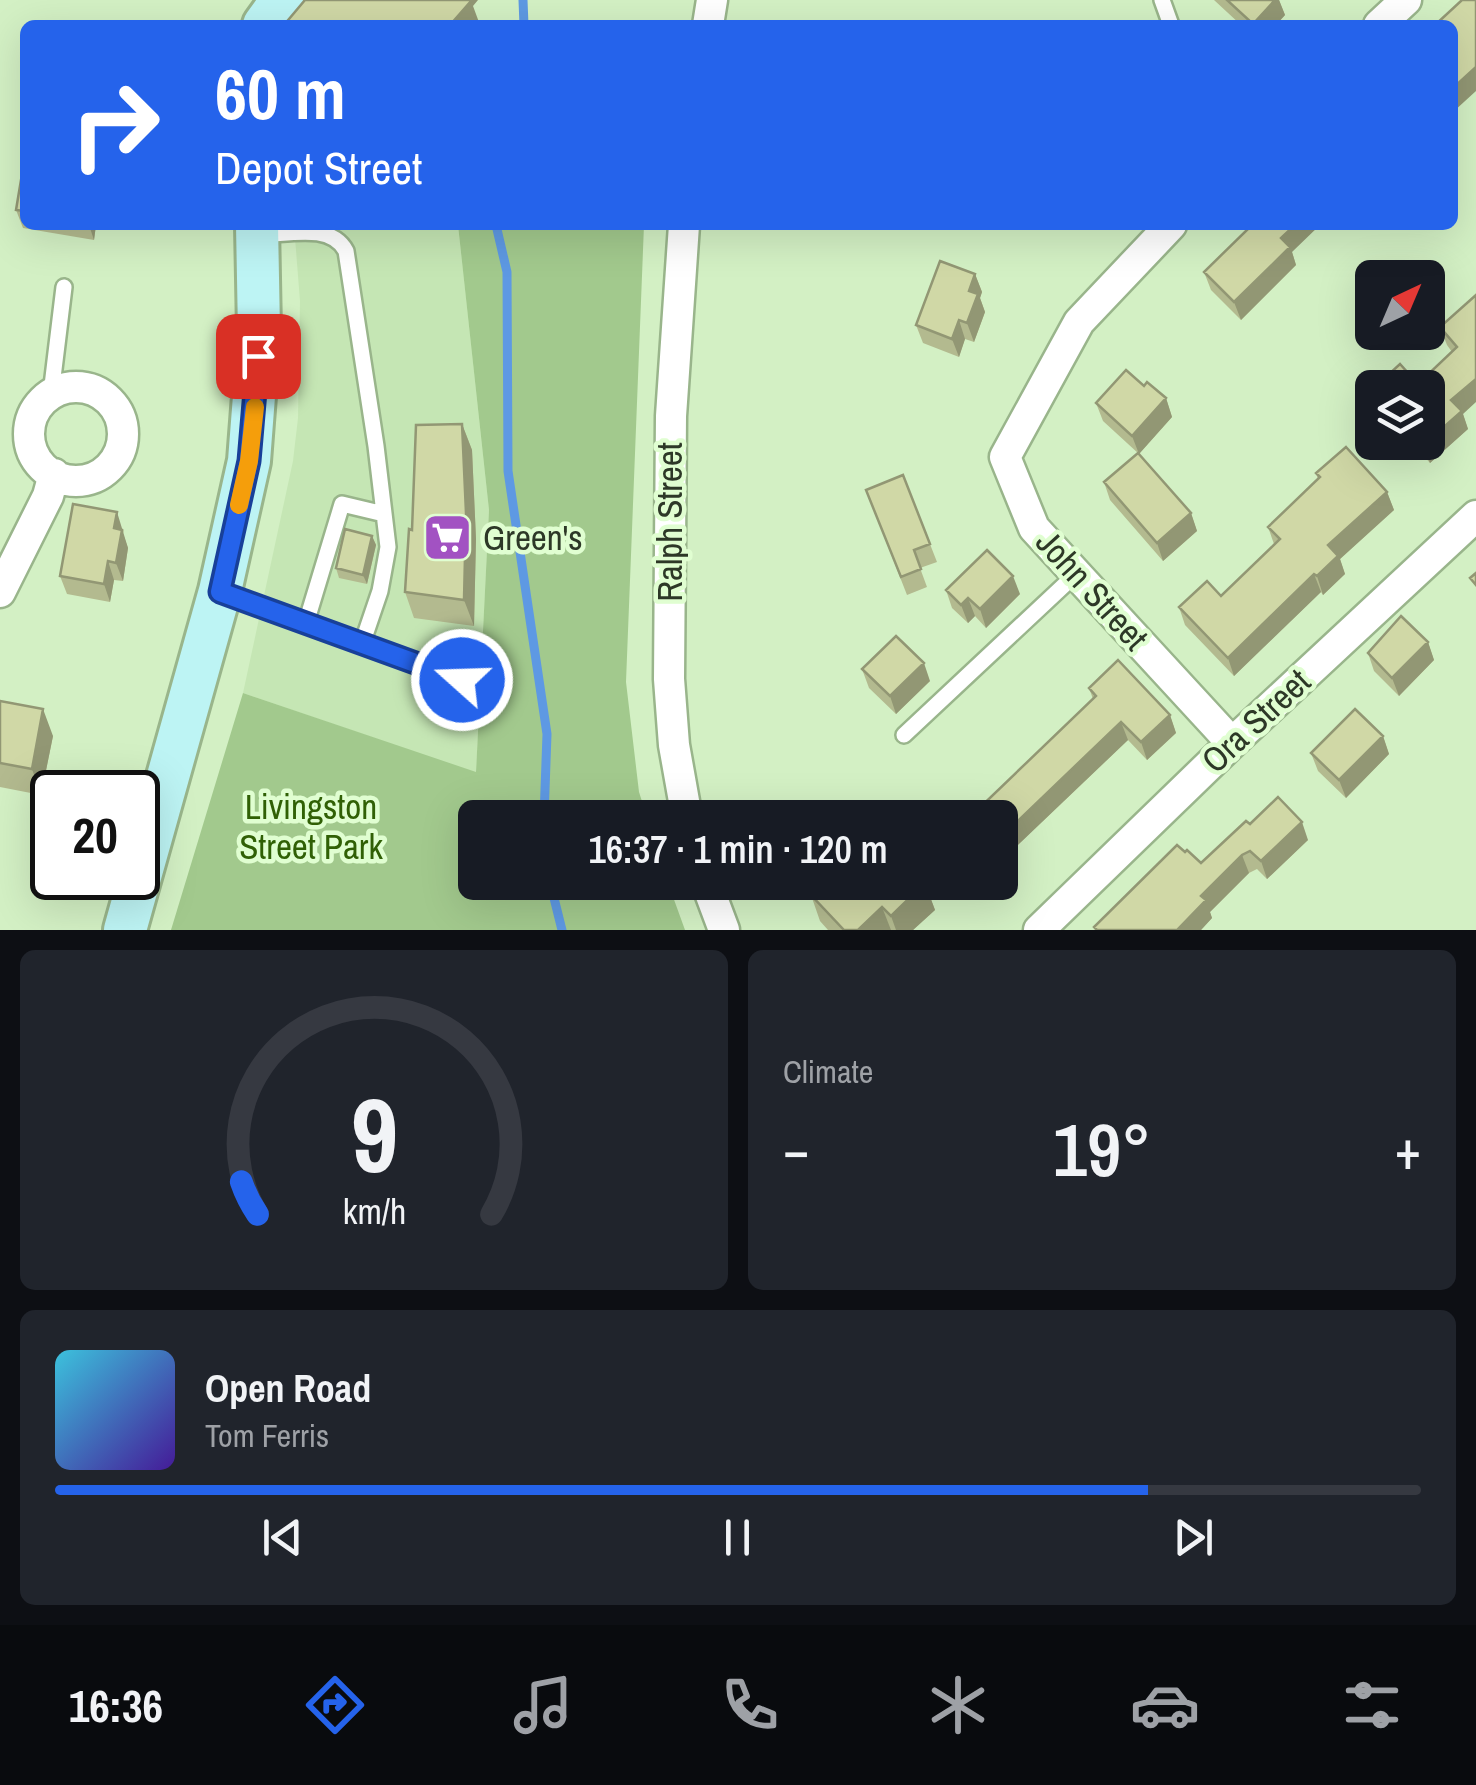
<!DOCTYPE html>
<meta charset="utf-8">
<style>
body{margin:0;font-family:"Archivo Narrow",sans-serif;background:#20242c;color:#f1f3f6;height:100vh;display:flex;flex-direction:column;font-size:38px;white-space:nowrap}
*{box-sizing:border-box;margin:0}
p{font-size:32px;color:#9ea1a6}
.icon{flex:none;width:55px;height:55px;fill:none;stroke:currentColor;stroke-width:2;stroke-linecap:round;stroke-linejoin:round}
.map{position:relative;height:930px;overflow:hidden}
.sheet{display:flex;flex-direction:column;gap:20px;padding:20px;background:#0d0f14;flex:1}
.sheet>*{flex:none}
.top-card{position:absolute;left:20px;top:20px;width:1438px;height:210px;border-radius:15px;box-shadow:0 10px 40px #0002;background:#2563eb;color:#fff;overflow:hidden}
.needle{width:65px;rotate:44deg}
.controls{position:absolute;left:1355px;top:260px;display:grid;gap:20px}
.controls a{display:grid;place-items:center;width:90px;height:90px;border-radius:15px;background:#171b24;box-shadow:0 10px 40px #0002;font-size:50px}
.speed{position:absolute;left:30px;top:770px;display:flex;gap:20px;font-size:50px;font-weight:700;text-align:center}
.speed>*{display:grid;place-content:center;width:130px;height:130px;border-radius:50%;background:#171b24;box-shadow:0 10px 40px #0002;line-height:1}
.speed .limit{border:5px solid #111;border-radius:15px;background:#fff;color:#111}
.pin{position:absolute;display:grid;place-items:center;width:85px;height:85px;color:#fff;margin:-42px;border-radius:20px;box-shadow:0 5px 15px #0006}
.me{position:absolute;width:110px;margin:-55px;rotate:290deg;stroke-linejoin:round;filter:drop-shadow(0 0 8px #0008)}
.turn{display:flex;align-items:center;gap:35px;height:210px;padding:0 30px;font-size:45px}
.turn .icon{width:130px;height:130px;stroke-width:2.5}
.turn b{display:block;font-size:70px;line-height:85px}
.big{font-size:75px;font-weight:600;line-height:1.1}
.sheet .widget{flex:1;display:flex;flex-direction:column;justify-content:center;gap:15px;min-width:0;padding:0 35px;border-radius:15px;background:#20242c}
.sheet .dial{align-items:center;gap:0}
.dial svg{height:260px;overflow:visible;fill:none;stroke:#363941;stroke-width:7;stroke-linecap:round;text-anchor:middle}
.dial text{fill:#f1f3f6;stroke:none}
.song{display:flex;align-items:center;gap:30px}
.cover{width:120px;height:120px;border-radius:15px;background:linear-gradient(135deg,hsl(190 70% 55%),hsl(260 70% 35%))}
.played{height:10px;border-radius:5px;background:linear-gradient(90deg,#2563eb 80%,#363941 80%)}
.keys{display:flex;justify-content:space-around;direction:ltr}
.heat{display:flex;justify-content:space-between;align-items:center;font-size:55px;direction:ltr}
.sheet .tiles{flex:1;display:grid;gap:20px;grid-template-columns:1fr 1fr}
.widget:last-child{grid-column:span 2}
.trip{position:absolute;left:458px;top:800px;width:560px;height:100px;border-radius:15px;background:#171b24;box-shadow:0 10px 40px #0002;font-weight:600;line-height:100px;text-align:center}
.tab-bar{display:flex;height:160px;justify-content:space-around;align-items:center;background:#090b0e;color:#9ea1a6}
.tab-bar .icon{width:70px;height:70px}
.tab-bar .selected{color:#2563eb}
.tab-bar b{font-size:45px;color:#f1f3f6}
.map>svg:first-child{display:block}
</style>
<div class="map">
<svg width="1476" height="930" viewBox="0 0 1476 930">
<rect width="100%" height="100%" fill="#d3f0c4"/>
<!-- built -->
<path fill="#c5e6b4" d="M294 225H458L489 510 476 773 243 693 293 461 298 418 300 301Z"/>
<!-- green -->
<path fill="#a2c98d" d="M458 225H644L626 682 639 792 647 817 475 818V882L668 883 685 930H171L243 693 476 772 489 510Z"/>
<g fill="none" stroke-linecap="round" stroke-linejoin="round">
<!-- stream -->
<path stroke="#5e99e3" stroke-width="9" d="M523 0 524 25
M496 225 507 272 508 471 547 734 544 818
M550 882 562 930"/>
<defs>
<path id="lane" d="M1162 0 1171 25
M262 235C290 234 331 223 346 251L376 446 388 547 380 591 362 644
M51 394 64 287
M224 593 462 680
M306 623 342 504 384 514
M904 735 1076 574"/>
<path id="street" d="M708 25 712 0
M1379 25 1406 0
M684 225 671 416 669 679 674 745 687 818
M1171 225 1079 322 1005 457 1034 528 1232 743
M29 434a47 47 0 1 1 94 0a47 47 0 1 1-94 0Z
M0 592 48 496 54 474
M706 882 724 930
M1039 930 1232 743 1476 516"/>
<path id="secondary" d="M264 25 282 0
M125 930 220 591 249 461 259 331 257 225"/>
</defs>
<!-- lane casing -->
<use href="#lane" stroke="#99b58b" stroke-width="20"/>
<!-- street casing -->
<use href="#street" stroke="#99b58b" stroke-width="35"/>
<!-- secondary casing -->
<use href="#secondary" stroke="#99b58b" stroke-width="48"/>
<!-- lane -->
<use href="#lane" stroke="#fff" stroke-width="15"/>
<!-- street -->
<use href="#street" stroke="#fff" stroke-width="30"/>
<!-- secondary -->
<use href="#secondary" stroke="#bdf4f4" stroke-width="42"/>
</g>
<!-- wall -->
<path fill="#b3ba8f" d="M1214 0H1279L1285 15 1276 25H1241Z
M25 168V225H96L94 240 23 228 16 210Z
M1292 252 1296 265 1241 320 1211 290 1204 272Z
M975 274 982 292 980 298 985 312 974 342 965 339 959 357 923 343 916 325Z
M1476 295 1463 414 1468 429 1430 463 1412 442H1428V388H1377L1376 386 1418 384 1452 352 1447 345 1440 327Z
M1166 398 1172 417 1139 454 1103 421 1096 403Z
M462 424 472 450 476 539 474 626 414 618 405 592 412 530Z
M1316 473 1387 492 1394 510 1340 559 1345 574 1323 595 1321 592 1234 676 1185 625 1179 607 1221 596 1274 544 1268 527 1318 479Z
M903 475 937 562 920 568 927 587 907 595 873 508Z
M1104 482 1191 513 1197 531 1163 561 1110 500Z
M124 530 123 534 128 548 123 581 114 580 110 602 67 594 60 576Z
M372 536 376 545 367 584 339 578 336 568Z
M946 590 1020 594 986 628 975 616 968 623 952 608Z
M1428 642 1434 660 1399 696 1374 671 1368 653Z
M862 669 930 681 896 714 869 688Z
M1089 688 1170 715 1176 733 1147 760 1128 740 1000 862 1093 699Z
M0 701 53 736 41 795 0 787Z
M1383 736 1389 754 1346 798 1318 771 1311 753Z
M1250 824 1308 840 1267 879 1257 869 1249 873 1210 912 1212 918 1201 930H1095L1094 927 1185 852 1201 863Z
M815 882H924L935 910 913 930H828L820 921 811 895 817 889Z"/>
<!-- shaded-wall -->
<path fill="#929774" d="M457 0H478L473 6 480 25H450Z
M1275 0H1279L1285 15 1276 25H1253Z
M1476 67V91L1453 112 1452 89Z
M89 225H96L94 240Z
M1295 225H1320L1292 252 1296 265 1241 320 1234 302 1281 238Z
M975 274 982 292 980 298 985 312 974 342 967 323 969 291Z
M959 320 965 339 959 357 952 339Z
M1476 379V402L1463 414 1468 429 1430 463 1424 444 1428 442 1451 400Z
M1166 398 1172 417 1139 454 1132 436Z
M462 424 472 450 476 539 474 626 464 600Z
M1387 492 1394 510 1340 559 1345 574 1323 595 1317 576 1328 545Z
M117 512 128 548 123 581 116 563 114 528Z
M1191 513 1197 531 1163 561 1157 543Z
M372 536 376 545 367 584 363 575Z
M108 561 114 580 110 602 104 584Z
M1314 574 1321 592 1234 676 1228 658Z
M1013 576 1020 594 986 628 980 609Z
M968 598 975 616 968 623 961 605Z
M1428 642 1434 660 1399 696 1392 678Z
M924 663 930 681 896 714 890 696Z
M43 709 53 736 41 795 32 769Z
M1170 715 1176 733 1147 760 1141 742Z
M1121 722 1128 740 1000 862V838Z
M1383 736 1389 754 1346 798 1339 780Z
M1302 822 1308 840 1267 879 1261 861Z
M1242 855 1249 873 1210 912 1212 918 1201 930H1177L1201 896Z
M925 883 935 910 913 930H896L891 916Z
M882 907 891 930H858Z"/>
<!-- building -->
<path fill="#d0d8a6" stroke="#929774" stroke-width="2.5" d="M305 0H470L471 1 450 25H284Z
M1227 0H1275L1253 24Z
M1462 0H1476V67L1452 89V25H1435Z
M23 168H25V211L16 210Z
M1252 225H1295L1281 238 1290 247 1234 302 1204 272Z
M940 261 975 274 969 291 978 294 967 323 959 320 952 339 916 325Z
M1476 295V379L1451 400 1462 411 1428 441V388H1378L1376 386 1400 364 1418 384 1457 347 1440 327Z
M1126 370 1144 386 1147 382 1166 398 1132 436 1096 403Z
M462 424 466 513 464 600 405 592 409 529 412 530 416 425Z
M1346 447 1387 492 1328 545 1338 556 1317 576 1314 574 1228 658 1179 607 1207 581 1221 596 1280 539 1268 527 1320 477 1316 473Z
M1138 453 1191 513 1157 543 1104 482Z
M903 475 930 544 914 550 921 569 901 577 866 490Z
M73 504 117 512 114 528 122 530 116 563 108 561 104 584 60 576Z
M345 529 372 536 363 575 336 568Z
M987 550 1013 576 980 609 968 598 961 605 946 590Z
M1476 573V585L1470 578Z
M1401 616 1428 642 1392 678 1368 653Z
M896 636 924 663 890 696 862 669Z
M1118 660 1170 715 1141 742 1121 722 1000 838V818H969L1096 696 1089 688Z
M0 701 43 709 32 769 0 763Z
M1355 709 1383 736 1339 780 1311 753Z
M1278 797 1302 822 1261 861 1250 851 1242 855 1201 896 1206 900 1177 930H1097L1094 927 1177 845 1185 852 1187 850 1201 863 1246 821 1250 824Z
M857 811 863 818H850Z
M820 882H924L925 883 891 916 882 907 858 930H844L811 895 822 884Z"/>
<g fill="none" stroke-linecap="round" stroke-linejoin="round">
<defs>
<path id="route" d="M258 356 249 461 220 592 462 680"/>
</defs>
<!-- route casing -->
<use href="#route" stroke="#184099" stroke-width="25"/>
<!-- route -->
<use href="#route" stroke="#2563eb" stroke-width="18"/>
<!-- slow -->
<path stroke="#f59e0b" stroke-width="18" d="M239 505 249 461 255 407"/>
</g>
<!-- icons -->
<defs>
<symbol id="supermarket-square" viewBox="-11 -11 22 22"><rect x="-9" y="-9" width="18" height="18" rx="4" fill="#a252c2" stroke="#e0fed1"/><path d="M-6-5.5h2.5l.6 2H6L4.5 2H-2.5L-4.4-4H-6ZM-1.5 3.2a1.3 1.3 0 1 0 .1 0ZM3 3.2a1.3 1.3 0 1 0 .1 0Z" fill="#fff"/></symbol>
</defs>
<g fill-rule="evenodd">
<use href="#supermarket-square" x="420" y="510" width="55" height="55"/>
</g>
<g text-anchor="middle" stroke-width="9" stroke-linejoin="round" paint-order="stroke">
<!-- street labels -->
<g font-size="35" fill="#2d3827" stroke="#e0fed1">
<text transform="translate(670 522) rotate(-90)" y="12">Ralph Street</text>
<text transform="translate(1092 590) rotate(48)" y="12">John Street</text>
<text transform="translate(1256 721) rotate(-43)" y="12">Ora Street</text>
</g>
<!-- poi labels -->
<g font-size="35" fill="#2d3827" stroke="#e0fed1" text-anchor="start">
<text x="483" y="550">Green's</text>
</g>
<!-- park labels -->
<g font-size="35" fill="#306005" stroke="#e0fed1">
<text x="311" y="819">Livingston<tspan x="311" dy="40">Street Park</tspan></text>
</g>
</g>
</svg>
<div class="controls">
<a><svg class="needle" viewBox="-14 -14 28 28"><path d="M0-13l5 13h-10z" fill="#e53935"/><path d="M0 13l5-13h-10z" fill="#9ea1a6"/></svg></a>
<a><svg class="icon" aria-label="layers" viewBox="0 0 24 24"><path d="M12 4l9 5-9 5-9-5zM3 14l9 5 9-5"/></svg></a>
</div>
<div class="speed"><div class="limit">20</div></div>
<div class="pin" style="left:258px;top:356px;background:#d93025"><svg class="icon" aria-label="arrive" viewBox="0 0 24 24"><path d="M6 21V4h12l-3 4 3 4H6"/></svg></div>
<svg class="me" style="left:462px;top:680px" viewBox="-20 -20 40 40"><circle r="17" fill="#2563eb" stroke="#fff" stroke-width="3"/><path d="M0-11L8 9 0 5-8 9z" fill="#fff"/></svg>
<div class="trip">16:37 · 1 min · 120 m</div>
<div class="top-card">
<div class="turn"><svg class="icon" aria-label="right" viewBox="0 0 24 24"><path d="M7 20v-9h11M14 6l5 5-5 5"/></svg><div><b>60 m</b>Depot Street</div></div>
</div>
</div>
<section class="sheet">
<div class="tiles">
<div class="widget dial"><svg viewBox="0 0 100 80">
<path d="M14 69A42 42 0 1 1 86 69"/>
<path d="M14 69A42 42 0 0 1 9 59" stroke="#2563eb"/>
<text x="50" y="56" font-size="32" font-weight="700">9</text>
<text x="50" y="72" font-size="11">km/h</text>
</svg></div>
<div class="widget"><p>Climate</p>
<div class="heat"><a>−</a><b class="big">19°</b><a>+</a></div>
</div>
<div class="widget">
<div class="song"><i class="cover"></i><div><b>Open Road</b><p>Tom Ferris</p></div></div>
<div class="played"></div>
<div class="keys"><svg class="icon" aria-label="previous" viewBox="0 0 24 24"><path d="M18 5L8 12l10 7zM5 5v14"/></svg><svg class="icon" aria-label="pause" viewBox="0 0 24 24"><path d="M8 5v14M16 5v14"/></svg><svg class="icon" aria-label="next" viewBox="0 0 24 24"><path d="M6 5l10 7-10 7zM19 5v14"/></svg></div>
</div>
</div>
</section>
<nav class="tab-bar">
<b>16:36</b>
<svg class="icon selected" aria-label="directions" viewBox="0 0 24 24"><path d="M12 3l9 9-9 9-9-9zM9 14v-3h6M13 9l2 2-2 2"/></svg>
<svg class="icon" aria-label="music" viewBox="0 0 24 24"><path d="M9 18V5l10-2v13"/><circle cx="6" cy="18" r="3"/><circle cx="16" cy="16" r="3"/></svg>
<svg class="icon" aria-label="phone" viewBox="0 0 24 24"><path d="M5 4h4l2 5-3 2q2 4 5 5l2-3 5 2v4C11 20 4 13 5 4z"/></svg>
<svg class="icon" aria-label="climate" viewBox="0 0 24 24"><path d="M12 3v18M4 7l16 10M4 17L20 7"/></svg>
<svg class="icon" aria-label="car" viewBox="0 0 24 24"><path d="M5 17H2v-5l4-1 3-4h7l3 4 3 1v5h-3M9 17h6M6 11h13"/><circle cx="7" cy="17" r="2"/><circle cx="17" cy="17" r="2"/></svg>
<svg class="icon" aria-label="filters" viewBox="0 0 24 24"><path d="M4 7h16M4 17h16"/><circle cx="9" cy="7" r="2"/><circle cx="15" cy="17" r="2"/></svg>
</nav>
